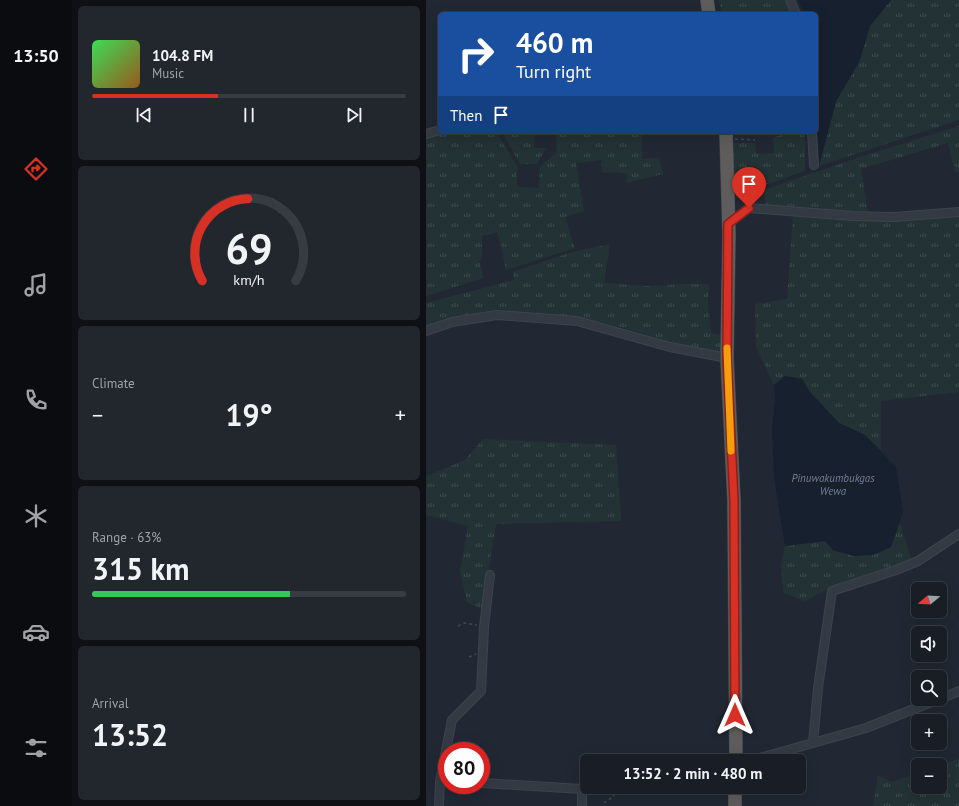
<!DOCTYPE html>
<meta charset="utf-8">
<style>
body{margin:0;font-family:"PT Sans",sans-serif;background:#22272e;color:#f1f3f6;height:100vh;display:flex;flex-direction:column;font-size:15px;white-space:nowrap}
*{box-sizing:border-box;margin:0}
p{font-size:13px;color:#9fa2a7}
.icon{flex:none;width:22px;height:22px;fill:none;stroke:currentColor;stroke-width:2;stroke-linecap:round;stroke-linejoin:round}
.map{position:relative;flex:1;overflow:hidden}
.sheet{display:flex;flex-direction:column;gap:6px;padding:6px;background:#0e1015;width:354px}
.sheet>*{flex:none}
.guide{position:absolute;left:12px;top:12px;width:380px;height:122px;border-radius:6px;box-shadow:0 4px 16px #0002,0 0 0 1px #373c43;background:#1a4fa0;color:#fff;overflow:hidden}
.needle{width:26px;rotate:252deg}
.buttons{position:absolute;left:485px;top:582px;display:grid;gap:8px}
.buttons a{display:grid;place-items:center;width:36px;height:36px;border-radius:6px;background:#191e26;box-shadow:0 4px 16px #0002,0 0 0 1px #373c43;font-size:20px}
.speed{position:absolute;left:12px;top:742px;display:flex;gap:8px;font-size:20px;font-weight:700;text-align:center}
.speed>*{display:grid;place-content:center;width:52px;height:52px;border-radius:50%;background:#191e26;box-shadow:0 4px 16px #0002,0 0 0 1px #373c43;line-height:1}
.speed .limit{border:6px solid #d22;background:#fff;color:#111}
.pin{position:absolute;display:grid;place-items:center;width:34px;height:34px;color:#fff;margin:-41px -17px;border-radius:50% 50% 50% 0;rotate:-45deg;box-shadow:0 0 4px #0007}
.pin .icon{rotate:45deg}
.me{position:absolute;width:44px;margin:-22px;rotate:0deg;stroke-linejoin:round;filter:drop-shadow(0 0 3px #0008)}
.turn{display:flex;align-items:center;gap:14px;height:84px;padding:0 12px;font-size:18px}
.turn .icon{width:52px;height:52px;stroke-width:2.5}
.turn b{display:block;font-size:28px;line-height:34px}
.then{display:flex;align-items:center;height:38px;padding:0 12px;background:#0003;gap:8px;font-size:15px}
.big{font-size:30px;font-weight:700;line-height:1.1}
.sheet .widget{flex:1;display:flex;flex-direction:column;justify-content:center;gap:6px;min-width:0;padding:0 14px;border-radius:6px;background:#22272e}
.sheet .dial{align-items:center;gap:0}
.dial svg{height:104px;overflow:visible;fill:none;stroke:#373c43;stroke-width:7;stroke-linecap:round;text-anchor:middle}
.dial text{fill:#f1f3f6;stroke:none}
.song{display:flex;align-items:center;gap:12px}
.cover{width:48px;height:48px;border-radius:6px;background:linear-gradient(135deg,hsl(130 70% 55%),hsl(30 70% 35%))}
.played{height:4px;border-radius:2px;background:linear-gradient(90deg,#d93025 40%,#373c43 40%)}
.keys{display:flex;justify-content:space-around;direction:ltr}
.heat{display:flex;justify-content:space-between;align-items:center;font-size:22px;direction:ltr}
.charge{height:6px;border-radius:3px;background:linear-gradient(90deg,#34c759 63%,#373c43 0)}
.trip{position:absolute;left:154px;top:754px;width:226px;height:40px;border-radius:6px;background:#191e26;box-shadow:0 4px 16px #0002,0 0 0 1px #373c43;font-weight:700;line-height:40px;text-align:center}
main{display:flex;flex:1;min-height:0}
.tab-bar{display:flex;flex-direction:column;width:72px;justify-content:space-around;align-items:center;background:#0a0c0f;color:#9fa2a7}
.tab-bar .icon{width:28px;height:28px}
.tab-bar .selected{color:#d93025}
.tab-bar b{font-size:18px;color:#f1f3f6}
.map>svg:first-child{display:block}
</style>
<main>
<nav class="tab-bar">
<b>13:50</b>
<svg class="icon selected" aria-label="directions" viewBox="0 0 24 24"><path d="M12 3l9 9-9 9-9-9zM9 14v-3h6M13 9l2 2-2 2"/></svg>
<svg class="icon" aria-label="music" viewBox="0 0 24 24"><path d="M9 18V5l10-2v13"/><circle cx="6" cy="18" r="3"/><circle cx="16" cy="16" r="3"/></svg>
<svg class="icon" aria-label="phone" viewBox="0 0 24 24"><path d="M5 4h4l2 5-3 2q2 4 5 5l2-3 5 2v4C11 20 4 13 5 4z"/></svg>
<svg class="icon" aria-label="climate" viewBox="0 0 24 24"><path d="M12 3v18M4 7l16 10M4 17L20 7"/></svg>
<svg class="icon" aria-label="car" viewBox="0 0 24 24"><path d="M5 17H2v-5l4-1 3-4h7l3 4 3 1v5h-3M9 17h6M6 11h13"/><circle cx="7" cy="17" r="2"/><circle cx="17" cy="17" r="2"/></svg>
<svg class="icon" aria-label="filters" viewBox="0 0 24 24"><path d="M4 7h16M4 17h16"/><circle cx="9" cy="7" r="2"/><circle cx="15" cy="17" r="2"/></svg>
</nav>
<section class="sheet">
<div class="widget">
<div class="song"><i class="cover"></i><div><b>104.8 FM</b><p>Music</p></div></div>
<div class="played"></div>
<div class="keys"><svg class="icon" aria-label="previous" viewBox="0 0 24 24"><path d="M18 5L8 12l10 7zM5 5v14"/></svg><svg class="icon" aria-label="pause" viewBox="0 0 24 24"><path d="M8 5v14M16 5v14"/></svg><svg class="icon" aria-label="next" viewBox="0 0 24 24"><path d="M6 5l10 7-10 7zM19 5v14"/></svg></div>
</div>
<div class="widget dial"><svg viewBox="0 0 100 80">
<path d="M14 69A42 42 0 1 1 86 69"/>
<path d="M14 69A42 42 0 0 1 49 6" stroke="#d93025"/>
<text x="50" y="56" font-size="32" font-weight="700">69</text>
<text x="50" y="72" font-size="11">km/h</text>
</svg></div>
<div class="widget"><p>Climate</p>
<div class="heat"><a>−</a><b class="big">19°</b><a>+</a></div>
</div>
<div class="widget"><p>Range · 63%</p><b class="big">315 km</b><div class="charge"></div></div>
<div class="widget"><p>Arrival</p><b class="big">13:52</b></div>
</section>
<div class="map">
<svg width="533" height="806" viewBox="0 0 533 806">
<defs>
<pattern id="grass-tufts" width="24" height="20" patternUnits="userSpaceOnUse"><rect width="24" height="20" fill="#233234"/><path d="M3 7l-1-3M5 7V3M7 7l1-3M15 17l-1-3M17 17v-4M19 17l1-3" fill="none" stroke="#404d50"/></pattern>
</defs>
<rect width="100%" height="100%" fill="#212833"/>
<!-- grass -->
<path fill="url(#grass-tufts)" d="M293 0H360L366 14H296Z
M465 0H533V120L393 166 410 102 433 62 444 26Z
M533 126V172L529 173 522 143 435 169 442 213H471L533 209V392L455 401V450L439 435 413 423 384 392 376 379 359 376 348 385 330 347 329 304 361 299 367 215V207L339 205 338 190 431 158Z
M18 132H70L91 166V187L113 188 114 167 130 153 131 132H220L216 133V159L233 157 237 174 200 183 201 174 192 172 177 173 175 160 150 163 158 211 139 217 149 248 80 270 75 246 71 232 56 236V258L53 261 58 278 0 296V137Z
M76 132H109L108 148H120L111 164H94Z
M356 132H379V171L336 186 332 175 320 176 321 193 305 198V143H329L330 154 348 153 347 139 348 137 356 135Z
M184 244 178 283 222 286 257 284H283L282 302 285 333 300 336 299 356 246 343 199 328 151 317 71 312 25 318 0 327V303L88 280 87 272 146 252Z
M57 439 190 445 195 521 70 524 56 609 41 602 34 571 42 526 13 518 0 515V476L39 460Z
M474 523 485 559 469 567 404 588 379 601 357 593 355 566 359 546 399 541 407 550 428 556 465 547Z
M533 759V806H447L452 775 465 782 492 773V787H514V765Z"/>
<!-- water -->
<path fill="#16202f" d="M372 0H465L444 26 433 62 410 101 393 166 390 114V14H378Z
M359 376 376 379 384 392 413 423 439 435 470 467 477 512 465 547 447 555 428 556 407 550 399 541 359 546 348 478 346 429 349 400 348 385Z"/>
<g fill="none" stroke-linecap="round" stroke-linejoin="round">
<defs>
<path id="minor" d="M364 0 370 14
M386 132 388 165
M0 134 14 130
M302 224 323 208 427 216 468 217 533 212
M0 331 26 322 71 315 151 321 244 347 301 358
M514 699 533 691
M387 743 392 688 406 591 470 570 492 561 533 534
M323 761 440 728 513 699
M14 781 26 720 55 691 58 627 64 575
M55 783 156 789 177 787
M156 789V806
M13 806 14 781H21"/>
<path id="trunk" d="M281 0 283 14
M300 132 303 234 301 358 308 501 310 761
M309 787V806"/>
</defs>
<!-- minor casing -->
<use href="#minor" stroke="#3e434e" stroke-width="10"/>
<!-- trunk casing -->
<use href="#trunk" stroke="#3f454f" stroke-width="14"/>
<!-- path -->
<path stroke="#3c4b4d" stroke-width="1.5" stroke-dasharray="3 3" stroke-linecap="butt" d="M309 139 329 140
M32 626 38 623 51 625
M43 657 50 654
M184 761 190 757
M178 803 188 796 184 789"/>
<!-- minor -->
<use href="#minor" stroke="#343a44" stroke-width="8"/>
<!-- trunk -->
<use href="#trunk" stroke="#5e5d5b" stroke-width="13"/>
</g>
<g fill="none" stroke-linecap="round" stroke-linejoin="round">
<defs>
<path id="route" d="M309 715 308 501 301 358 302 224 323 208"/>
</defs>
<!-- route casing -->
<use href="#route" stroke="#8d1f18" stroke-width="10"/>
<!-- route -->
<use href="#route" stroke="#d93025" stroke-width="7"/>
<!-- slow -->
<path stroke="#f59e0b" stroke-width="7" d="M301 348 305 451"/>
</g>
<g text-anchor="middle" stroke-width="4" stroke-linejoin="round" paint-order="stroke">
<!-- water labels -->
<g font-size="11" font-style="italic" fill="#6b7e9d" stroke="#1a1f29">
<text x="407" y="482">Pinuwakumbukgas<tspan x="407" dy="13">Wewa</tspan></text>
</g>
</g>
</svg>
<div class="buttons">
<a><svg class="needle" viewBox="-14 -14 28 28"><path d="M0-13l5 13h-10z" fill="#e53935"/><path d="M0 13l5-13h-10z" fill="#9fa2a7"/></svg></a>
<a><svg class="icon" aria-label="sound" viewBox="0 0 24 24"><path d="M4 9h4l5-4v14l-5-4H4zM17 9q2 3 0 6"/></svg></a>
<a><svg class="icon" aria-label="search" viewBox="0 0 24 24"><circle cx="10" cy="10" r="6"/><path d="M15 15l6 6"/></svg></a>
<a>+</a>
<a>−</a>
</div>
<div class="speed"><div class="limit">80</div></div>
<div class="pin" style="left:323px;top:208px;background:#d93025"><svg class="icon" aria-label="arrive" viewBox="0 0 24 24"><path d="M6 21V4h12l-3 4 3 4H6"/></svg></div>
<svg class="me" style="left:309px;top:715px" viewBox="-20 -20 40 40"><path d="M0-17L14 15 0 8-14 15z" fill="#d93025" stroke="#fff" stroke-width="4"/></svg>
<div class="trip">13:52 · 2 min · 480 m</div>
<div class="guide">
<div class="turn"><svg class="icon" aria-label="right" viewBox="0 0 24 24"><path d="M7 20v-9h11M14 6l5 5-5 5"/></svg><div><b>460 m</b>Turn right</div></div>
<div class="then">Then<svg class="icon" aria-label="arrive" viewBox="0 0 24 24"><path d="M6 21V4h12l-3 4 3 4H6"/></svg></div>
</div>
</div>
</main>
